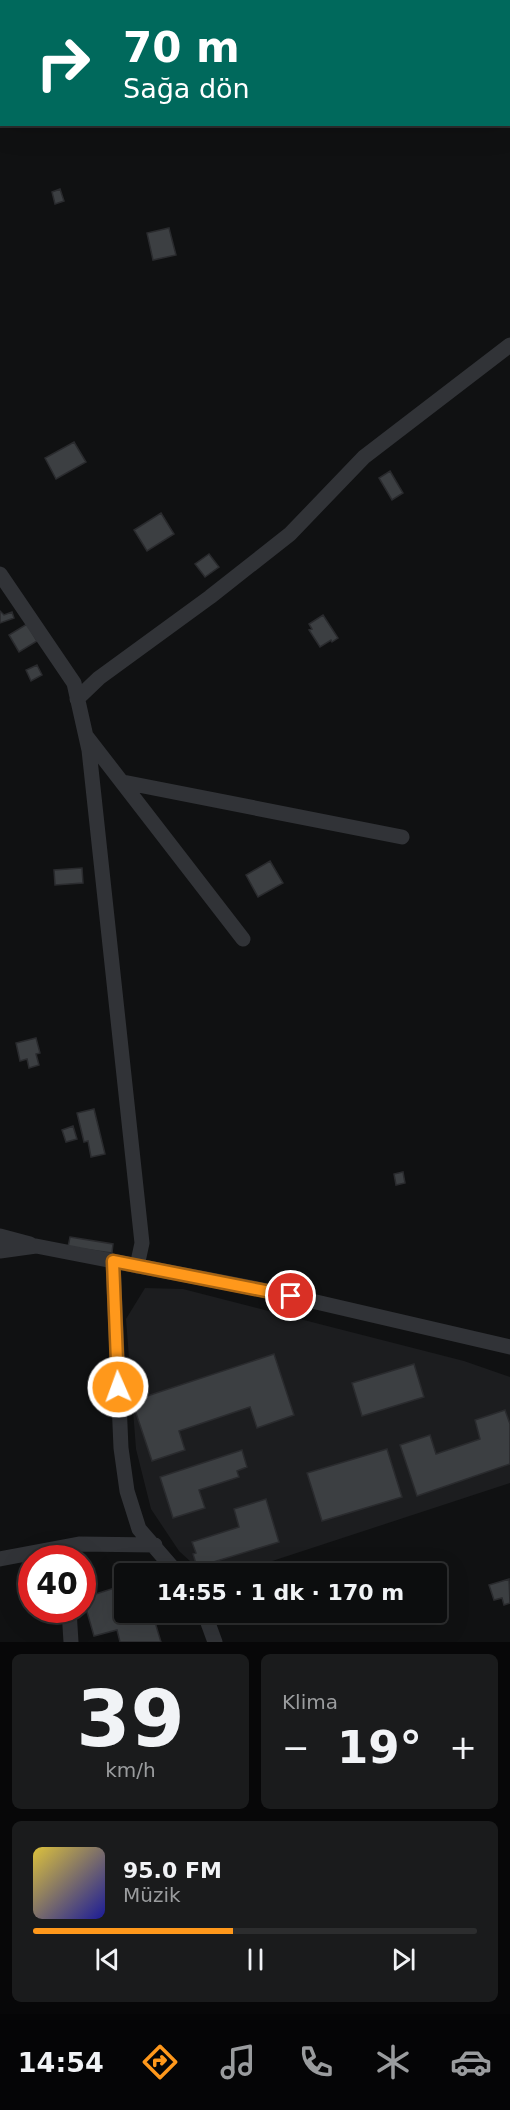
<!DOCTYPE html>
<html lang="tr">
<meta charset="utf-8">
<style>
body{margin:0;font-family:"DejaVu Sans",sans-serif;background:#1a1b1c;color:#f1f3f6;height:100vh;display:flex;flex-direction:column;font-size:22px;white-space:nowrap}
*{box-sizing:border-box;margin:0}
p{font-size:20px;color:#9a9c9e}
.icon{flex:none;width:33px;height:33px;fill:none;stroke:currentColor;stroke-width:2;stroke-linecap:round;stroke-linejoin:round}
.map{position:relative;height:1642px;overflow:hidden}
.panel{display:flex;flex-direction:column;gap:12px;padding:12px;background:#070708;flex:1}
.panel>*{flex:none}
.guide{position:absolute;left:0px;top:0px;width:510px;height:126px;box-shadow:0 6px 24px #0002,0 0 0 2px #2c2d2e;background:#00695c;color:#fff;overflow:hidden}
.speed{position:absolute;left:18px;top:1545px;display:flex;gap:12px;font-size:30px;font-weight:700;text-align:center}
.speed>*{display:grid;place-content:center;width:78px;height:78px;border-radius:50%;background:#0c0d0e;box-shadow:0 6px 24px #0002,0 0 0 2px #2c2d2e;line-height:1}
.speed .limit{border:9px solid #d22;background:#fff;color:#111}
.pin{position:absolute;display:grid;place-items:center;width:51px;height:51px;color:#fff;margin:-26px;border:3px solid #fff;border-radius:50%;box-shadow:0 2px 6px #0007}
.me{position:absolute;width:66px;margin:-33px;rotate:358deg;stroke-linejoin:round;filter:drop-shadow(0 0 4px #0008)}
.turn{display:flex;align-items:center;gap:21px;height:126px;padding:0 24px;font-size:27px}
.turn .icon{width:78px;height:78px;stroke-width:2.5}
.turn b{display:block;font-size:42px;line-height:51px}
.big{font-size:45px;font-weight:700;line-height:1.1}
.panel .tile{flex:1;display:flex;flex-direction:column;justify-content:center;gap:9px;min-width:0;padding:0 21px;border-radius:9px;background:#1a1b1c}
.panel .dial{align-items:center;gap:0}
.dial b{font-size:78px;line-height:1}
.song{display:flex;align-items:center;gap:18px}
.cover{width:72px;height:72px;border-radius:9px;background:linear-gradient(135deg,hsl(50 70% 55%),hsl(240 70% 35%))}
.played{height:6px;border-radius:3px;background:linear-gradient(90deg,#ff981b 45%,#2c2d2e 45%)}
.keys{display:flex;justify-content:space-around;direction:ltr}
.heat{display:flex;justify-content:space-between;align-items:center;font-size:33px;direction:ltr}
.panel .tiles{flex:1;display:grid;gap:12px;grid-template-columns:1fr 1fr}
.tile:last-child{grid-column:span 2}
.trip{position:absolute;left:114px;top:1563px;width:333px;height:60px;border-radius:6px;background:#0c0d0e;box-shadow:0 6px 24px #0002,0 0 0 2px #2c2d2e;font-weight:700;line-height:60px;text-align:center}
.menu{display:flex;height:96px;justify-content:space-around;align-items:center;background:#050506;color:#9a9c9e}
.menu .icon{width:42px;height:42px}
.menu .on{color:#ff981b}
.menu b{font-size:27px;color:#f1f3f6}
.map>svg:first-child{display:block}
</style>
<div class="map">
<svg width="510" height="1642" viewBox="0 0 510 1642">
<rect width="100%" height="100%" fill="#101112"/>
<!-- built -->
<path fill="#1c1d1f" d="M145 1288 183 1289 464 1361 510 1377V1483L236 1573H203L179 1551 151 1509 136 1449 126 1319Z"/>
<!-- building -->
<path fill="#3c3f42" stroke="#2a2b2e" stroke-width="1.5" d="M60 189 64 201 55 204 52 192Z
M169 228 176 255 153 260 147 233Z
M74 442 86 462 56 479 45 458Z
M390 471 403 493 392 500 379 478Z
M161 513 174 534 147 551 134 530Z
M209 554 219 567 205 577 195 564Z
M0 611 4 615 12 612 14 618 0 623Z
M323 615 338 638 332 642 331 640 320 647 309 630 312 629 309 624Z
M27 624 37 641 19 652 9 635Z
M37 665 42 675 31 681 26 670Z
M270 861 283 883 258 897 246 875Z
M82 868 83 883 55 885 54 870Z
M36 1038 40 1053 36 1054 39 1065 29 1068 27 1059 20 1061 16 1043Z
M94 1109 105 1154 91 1157 88 1141 84 1142 77 1113Z
M73 1126 77 1139 66 1142 62 1130Z
M403 1172 405 1183 396 1185 394 1174Z
M70 1237 113 1244 112 1253 68 1247Z
M283 1310 292 1313 289 1321 281 1318Z
M274 1354 294 1415 257 1428 250 1407 179 1431 185 1450 152 1461 132 1401Z
M414 1364 424 1397 362 1416 352 1383Z
M505 1410 510 1424V1464L417 1496 400 1445 430 1435 436 1454 480 1439 475 1420Z
M387 1449 402 1497 322 1521 307 1473Z
M242 1450 247 1467 237 1471 239 1477 199 1490 205 1508 173 1518 160 1477Z
M266 1499 279 1542 197 1567 193 1554 196 1553 192 1542 239 1527 234 1509Z
M509 1579 510 1603 504 1605 502 1598 494 1600 489 1585Z
M124 1585V1612H152L161 1642H120L117 1630 94 1636 83 1598Z"/>
<g fill="none" stroke-linecap="round" stroke-linejoin="round">
<!-- minor -->
<path stroke="#313337" stroke-width="15" d="M0 574 74 683 89 750 142 1243 137 1266
M77 699 99 678 210 597 290 534 364 457 510 345
M87 737 243 939
M123 782 402 837
M0 1236 30 1244
M0 1251 36 1246 113 1261
M0 1559 79 1544 155 1545
M178 1574 139 1529 127 1491 121 1448 113 1261 273 1292 510 1347
M69 1610 71 1642
M204 1612 215 1642"/>
</g>
<g fill="none" stroke-linecap="round" stroke-linejoin="round">
<defs>
<path id="route" d="M118 1387 113 1261 291 1296"/>
</defs>
<!-- route casing -->
<use href="#route" stroke="#a66312" stroke-width="15"/>
<!-- route -->
<use href="#route" stroke="#ff981b" stroke-width="10"/>
</g>
</svg>
<div class="speed"><div class="limit">40</div></div>
<div class="pin" style="left:291px;top:1296px;background:#d93025"><svg class="icon" aria-label="arrive" viewBox="0 0 24 24"><path d="M6 21V4h12l-3 4 3 4H6"/></svg></div>
<svg class="me" style="left:118px;top:1387px" viewBox="-20 -20 40 40"><circle r="17" fill="#ff981b" stroke="#fff" stroke-width="3"/><path d="M0-11L8 9 0 5-8 9z" fill="#fff"/></svg>
<div class="trip">14:55 · 1 dk · 170 m</div>
<div class="guide">
<div class="turn"><svg class="icon" aria-label="right" viewBox="0 0 24 24"><path d="M7 20v-9h11M14 6l5 5-5 5"/></svg><div><b>70 m</b>Sağa dön</div></div>
</div>
</div>
<section class="panel">
<div class="tiles">
<div class="tile dial"><b>39</b><p>km/h</p></div>
<div class="tile"><p>Klima</p>
<div class="heat"><a>−</a><b class="big">19°</b><a>+</a></div>
</div>
<div class="tile">
<div class="song"><i class="cover"></i><div><b>95.0 FM</b><p>Müzik</p></div></div>
<div class="played"></div>
<div class="keys"><svg class="icon" aria-label="previous" viewBox="0 0 24 24"><path d="M18 5L8 12l10 7zM5 5v14"/></svg><svg class="icon" aria-label="pause" viewBox="0 0 24 24"><path d="M8 5v14M16 5v14"/></svg><svg class="icon" aria-label="next" viewBox="0 0 24 24"><path d="M6 5l10 7-10 7zM19 5v14"/></svg></div>
</div>
</div>
</section>
<nav class="menu">
<b>14:54</b>
<svg class="icon on" aria-label="directions" viewBox="0 0 24 24"><path d="M12 3l9 9-9 9-9-9zM9 14v-3h6M13 9l2 2-2 2"/></svg>
<svg class="icon" aria-label="music" viewBox="0 0 24 24"><path d="M9 18V5l10-2v13"/><circle cx="6" cy="18" r="3"/><circle cx="16" cy="16" r="3"/></svg>
<svg class="icon" aria-label="phone" viewBox="0 0 24 24"><path d="M5 4h4l2 5-3 2q2 4 5 5l2-3 5 2v4C11 20 4 13 5 4z"/></svg>
<svg class="icon" aria-label="climate" viewBox="0 0 24 24"><path d="M12 3v18M4 7l16 10M4 17L20 7"/></svg>
<svg class="icon" aria-label="car" viewBox="0 0 24 24"><path d="M5 17H2v-5l4-1 3-4h7l3 4 3 1v5h-3M9 17h6M6 11h13"/><circle cx="7" cy="17" r="2"/><circle cx="17" cy="17" r="2"/></svg>
</nav>
